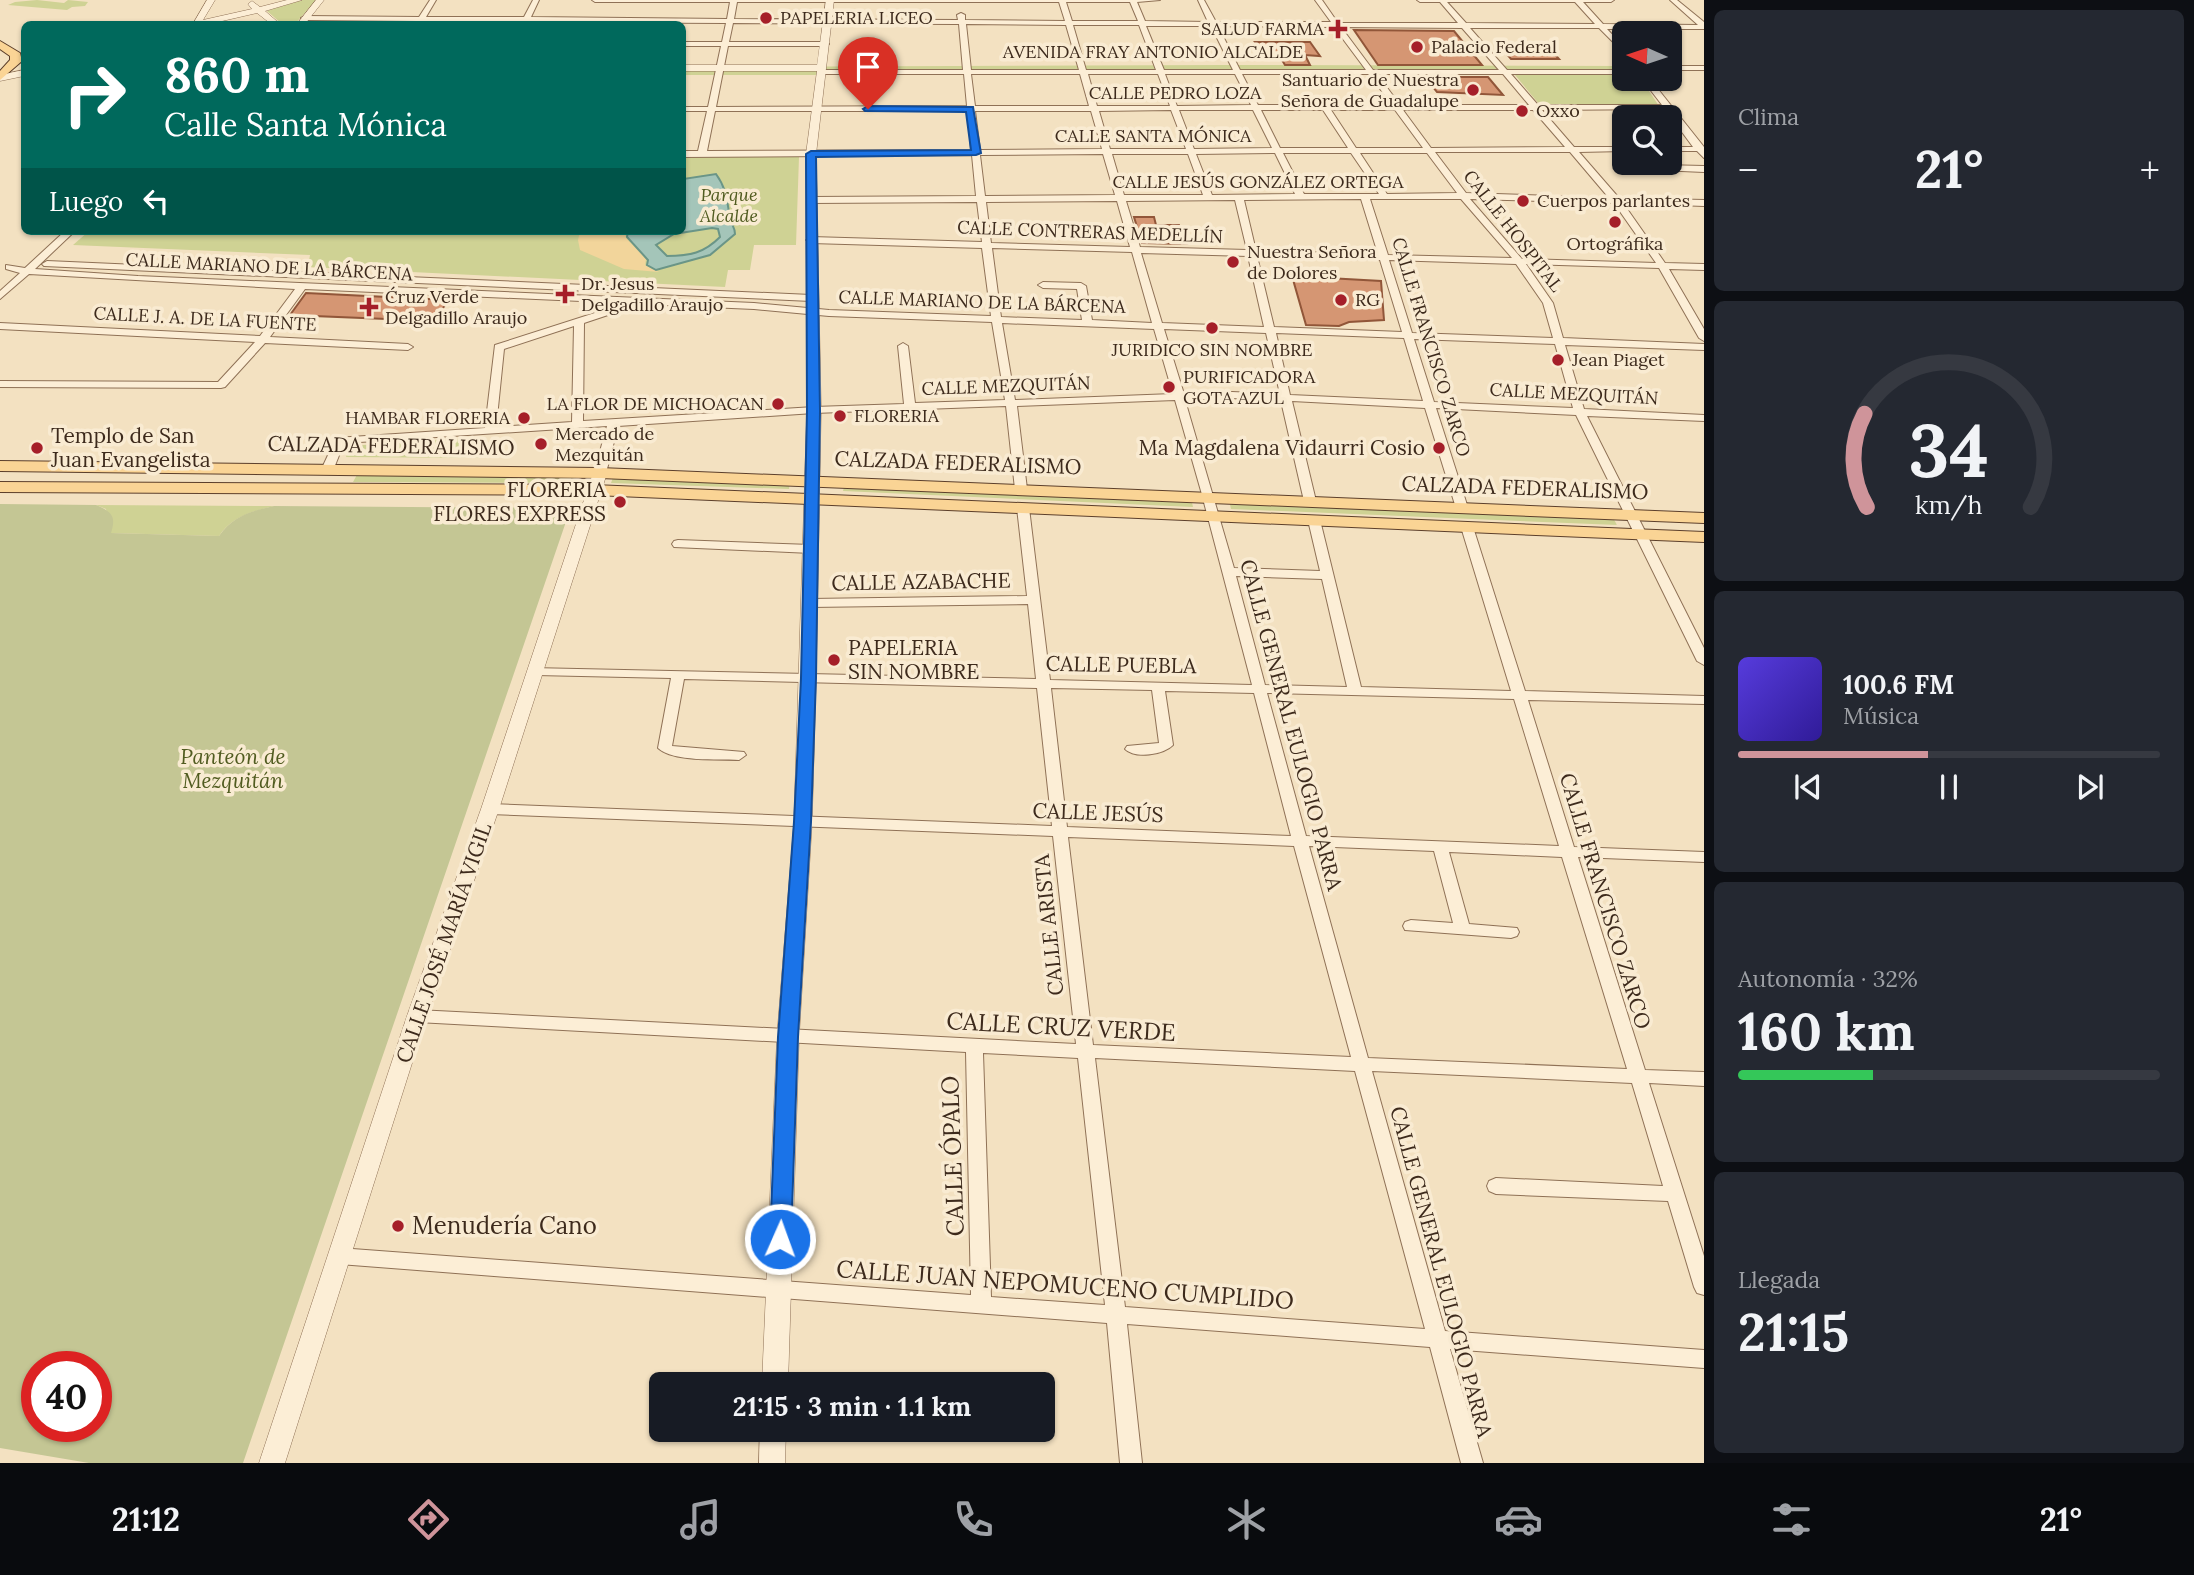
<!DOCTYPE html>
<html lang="es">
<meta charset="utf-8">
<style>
body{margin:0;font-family:Lora,serif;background:#242831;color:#f1f3f6;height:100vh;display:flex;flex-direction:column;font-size:26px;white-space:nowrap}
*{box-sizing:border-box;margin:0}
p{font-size:23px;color:#9ea1a6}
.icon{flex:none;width:38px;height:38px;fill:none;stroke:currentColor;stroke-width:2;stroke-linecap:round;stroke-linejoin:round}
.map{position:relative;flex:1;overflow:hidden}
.drawer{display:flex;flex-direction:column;gap:10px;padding:10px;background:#0d0f14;width:490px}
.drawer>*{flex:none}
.guide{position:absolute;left:21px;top:21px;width:665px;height:214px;border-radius:10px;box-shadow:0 2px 5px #0004;background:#00695c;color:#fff;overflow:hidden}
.needle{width:46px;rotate:273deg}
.tools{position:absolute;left:1612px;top:21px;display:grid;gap:14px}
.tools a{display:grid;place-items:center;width:70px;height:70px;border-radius:10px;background:#171b24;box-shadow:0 2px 5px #0004;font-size:35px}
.speed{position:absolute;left:21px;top:1351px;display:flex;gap:14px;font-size:35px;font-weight:700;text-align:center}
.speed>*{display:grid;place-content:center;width:91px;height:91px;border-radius:50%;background:#171b24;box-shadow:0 2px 5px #0004;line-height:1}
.speed .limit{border:10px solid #d22;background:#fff;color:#111}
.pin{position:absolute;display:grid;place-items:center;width:60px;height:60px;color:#fff;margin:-72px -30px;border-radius:50% 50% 50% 0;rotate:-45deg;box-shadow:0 0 7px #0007}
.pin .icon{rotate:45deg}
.me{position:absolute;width:77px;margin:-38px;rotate:2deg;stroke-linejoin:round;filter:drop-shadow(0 0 5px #0008)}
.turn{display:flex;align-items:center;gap:24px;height:147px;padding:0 28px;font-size:32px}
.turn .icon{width:91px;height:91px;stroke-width:2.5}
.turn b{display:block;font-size:49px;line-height:60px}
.then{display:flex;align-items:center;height:66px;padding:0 28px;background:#0003;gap:14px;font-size:26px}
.big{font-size:52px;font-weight:800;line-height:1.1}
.drawer .tile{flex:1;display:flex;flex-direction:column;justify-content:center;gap:10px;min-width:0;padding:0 24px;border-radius:10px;background:#242831}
.drawer .dial{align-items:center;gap:0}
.dial svg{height:182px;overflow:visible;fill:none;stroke:#363941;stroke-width:7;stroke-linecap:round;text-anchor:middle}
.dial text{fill:#f1f3f6;stroke:none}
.song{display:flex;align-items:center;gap:21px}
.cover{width:84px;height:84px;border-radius:10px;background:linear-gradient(135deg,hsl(250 70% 55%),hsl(250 70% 35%))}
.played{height:7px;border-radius:4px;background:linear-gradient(90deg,#cf949a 45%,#363941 45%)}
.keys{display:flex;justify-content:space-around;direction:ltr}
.heat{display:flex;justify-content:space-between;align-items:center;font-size:38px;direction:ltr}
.charge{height:10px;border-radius:5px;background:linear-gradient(90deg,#34c759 32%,#363941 0)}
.trip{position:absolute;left:649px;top:1372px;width:406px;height:70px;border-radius:10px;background:#171b24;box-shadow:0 2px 5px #0004;font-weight:800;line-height:70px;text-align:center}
.tabs{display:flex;height:112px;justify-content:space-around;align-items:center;background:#090b0e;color:#9ea1a6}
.tabs .icon{width:49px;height:49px}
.tabs .on{color:#cf949a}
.tabs b{font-size:32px;color:#f1f3f6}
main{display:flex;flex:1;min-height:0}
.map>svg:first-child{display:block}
</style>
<main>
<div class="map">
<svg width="1704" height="1463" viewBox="0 0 1704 1463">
<rect width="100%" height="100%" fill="#f3e1c1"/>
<!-- green -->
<path fill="#cfd294" d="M37 0 64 3 68 0 88 2 85 6 72 7 67 10 8 5 15 2Z
M302 0H316L295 24H282L267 11Z
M1226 65 1624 66V79H1641L1659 106 1545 105 1539 104 1515 75H683V67Z
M683 157H799L796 245H754L750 270H728L725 287 308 267 310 255 73 245 89 231H682Z
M485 437 484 458 346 457 349 446Z
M358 473 577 474 574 483 353 482Z
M614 475 790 480 789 489 611 483Z
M844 487 1191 498 1193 507 843 491Z
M1229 500 1612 516 1617 525 1231 509Z
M96 505 274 506C253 511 231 517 219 536L110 533 106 509Z"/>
<!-- sand -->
<path fill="#f2d59b" d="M580 231H625L626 238 646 259 645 265 659 272 624 269 580 250 578 240Z"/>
<!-- cemetery -->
<path fill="#c4c694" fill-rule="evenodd" d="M0 504 96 505C113 512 116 517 111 533L219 536C233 516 251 511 274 506L563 508 570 510 243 1463H89L0 1448ZM37 1367H96V1426H37Z"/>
<!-- water -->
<path fill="#a4c5b9" stroke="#6a9587" stroke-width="2" fill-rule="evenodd" d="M716 174C727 189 727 202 730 218 731 224 735 227 735 234L710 255 656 270 647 265 648 260 627 237 628 231H682L683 179ZM712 228 718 229 720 237C704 253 690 256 667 256L656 245 674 234Z"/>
<!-- building -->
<path fill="#d59673" stroke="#915639" stroke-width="2" d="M1354 30 1454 31 1482 65H1378Z
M1255 42H1310L1320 56 1305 55 1310 65H1285L1279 55H1264Z
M1500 46H1547L1559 59H1511Z
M1425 77H1488L1503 95 1437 92Z
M1134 217H1154L1156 225H1179L1187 244 1142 243Z
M1292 276 1381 281 1384 320 1349 322 1339 326 1306 325Z
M306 293 448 300 435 321 290 315Z"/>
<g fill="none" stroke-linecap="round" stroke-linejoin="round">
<defs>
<path id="minor" d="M430 0H436L426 17H524L533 0H539L531 17 727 19 730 2H595L592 0H1160L1137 2 1145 21 1208 22 1198 0H1204L1216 22H1331L1315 0H1322L1338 23H1458L1440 2H1420L1417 0H1614L1611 2H1583L1603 24 1698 25 1670 0H1677L1704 22V29H1607L1624 47V53L1599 28H1470L1507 70H1624V74H1511L1538 105H1662L1642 79H1650L1704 147V158L1697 151H1670V147H1693L1665 109 1542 110 1574 147H1624V151L1579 152 1619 198 1704 200V206L1623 203 1665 263 1704 264V270L1669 269 1704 329V341L1699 338 1659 268 1526 264 1553 303 1563 338 1704 344V350L1565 345 1584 409 1704 415V421L1587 416 1704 648V665L1697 661 1576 415 1436 408 1468 508 1462 512 1456 508 1425 408 1292 401 1316 501 1310 505 1304 501 1281 401 1232 398 1185 400 1234 568 1320 571 1308 520 1314 516 1320 520 1361 687 1511 691 1461 527 1467 523 1473 527 1525 691 1704 696V704L1528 700 1574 847 1704 852V862L1578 857 1645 1070 1704 1072V1086L1649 1083 1704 1256V1295L1697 1293 1694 1287 1668 1201 1496 1194 1489 1191 1487 1186 1489 1181 1496 1178 1663 1186 1632 1083 1372 1071 1445 1331 1704 1350V1368L1450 1349 1483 1463H1461L1430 1347 1127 1324 1142 1463H1120L1107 1323 339 1264 332 1262 329 1256 332 1250 339 1248 971 1295 966 1052 417 1022 411 1020 409 1016 411 1012 417 1010 1076 1044 1053 836 490 814 483 809 490 804 1052 826 1037 688 684 679 672 746 744 752 746 755 739 760C718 759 673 762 658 748L671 678 536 675 531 674 529 671 531 668 1036 679 1028 604 810 607 804 603 810 599 1027 596 1017 508 1023 504 1029 508 1050 680 1252 685 1201 491 1175 400 1017 406 1027 489 1021 492 1015 489 1006 406 814 413 618 426 606 473 600 476 594 473 607 426 344 443 334 468 328 471 322 468 336 438 485 428 495 345 626 303 305 289 270 337 408 344 413 347 408 350 265 343 225 387 221 388 0 387V381L218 382 255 342 0 329V323L260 336 295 289 29 274 0 299V291L20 273 6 269V265L25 268 65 231H75L35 269 138 276 754 303 829 310 991 316 982 248 811 243 806 240 811 237 982 242 977 202 811 203 807 200 811 197 976 196 972 155 682 157V151H698L707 111H682V107H708L721 46H682V42H722L726 23 529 22 527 24H521L522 22 423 21 421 24H415L416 21 305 20 301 18 305 16 419 17ZM737 2H1059L1065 21 965 20V15L961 13 957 15 958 20 734 19ZM1066 2H1130L1138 21H1072ZM1447 2H1575L1595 24 1466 23ZM733 23 959 24 963 70H823L819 72 823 74H964L967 106 716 107 728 46H825L829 44 825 42H729ZM966 24 1066 25 1079 70H971ZM1073 25H1139L1156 70H1086ZM1146 26H1211L1233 70H1164ZM1218 26 1334 27 1366 70H1240ZM1341 27 1462 28 1499 70H1373ZM971 74H1080L1089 106H975ZM1088 74H1158L1170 106H1097ZM1165 74H1235L1251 105 1177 106ZM1242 74H1369L1392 105H1258ZM1377 74H1503L1529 105H1400ZM1171 110 1186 149H1110L1099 111ZM1179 110H1253L1272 148 1194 149ZM1261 110H1323L1348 148H1280ZM1331 110H1395L1423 148H1356ZM1403 110H1533L1565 147 1431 148ZM715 111H968L971 150 707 151ZM975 111H1091L1102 149 980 150ZM1435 152H1570L1609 198 1466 193ZM1275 153 1295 194 1212 195 1196 154ZM1283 153H1351L1379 194H1304ZM1360 153H1427L1457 193 1387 194ZM1103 154 1115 195 985 196 980 155ZM1112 154H1188L1203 195H1124ZM1361 199 1378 254 1256 251 1244 200ZM1370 199H1461L1512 258 1388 255ZM1470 199 1614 203 1656 263 1522 259ZM1235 200 1247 250 1140 247 1126 201ZM1117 201 1130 247 991 243 986 202ZM992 248 1132 252 1152 323 1092 320 1086 286 1081 283 1043 282 1038 285 1043 288 1077 289 1082 320 1001 317ZM1141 253 1248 256 1264 327 1162 323ZM1257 256 1380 260 1402 332 1274 327ZM1389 260 1516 264 1543 303 1553 338 1412 333ZM641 304 754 309 829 316 992 322 1005 400 915 403 908 346 903 343 898 346 904 404 814 407 583 421 584 323ZM1002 323 1154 329 1173 394 1015 400ZM574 326 572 422 496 427 504 349ZM1164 329 1266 333 1280 394 1232 392 1184 394ZM1276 333 1404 338 1423 401 1290 395ZM1414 339 1555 344 1573 408 1434 402ZM1236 576 1322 579 1347 687 1265 685ZM1051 688 1152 690 1159 743 1127 746 1125 749C1135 759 1163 755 1173 745L1165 691 1254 693 1291 836 1067 827ZM1267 693 1514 699 1559 846 1306 836ZM1068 837 1294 846 1351 1057 1093 1045ZM1309 846 1434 851 1453 923 1411 920 1405 922 1403 926 1405 930 1511 938 1517 936 1519 932 1517 928 1469 924 1449 852 1562 857 1627 1069 1368 1058ZM983 1053 1078 1058 1105 1305 991 1297ZM1095 1058 1355 1071 1425 1329 1125 1307Z
M1670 66H1704V70H1670Z
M1662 165 1704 166V172L1659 170V166Z
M47 261 811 295 816 298 811 301 44 266 42 264Z
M678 540 811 545 817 549 811 553 674 547 672 544 674 541Z"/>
<path id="tertiary" d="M207 0H215L203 20 252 9 248 4 252 1 260 7 287 0H302L265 11 280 24H271L257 13 209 24H193Z
M316 0H324L305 24H297Z
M826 0H834L816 154 821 410 816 678 812 822 799 1037 788 1384H762L777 1037 794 822 807 410 806 154 817 71H682V65H817Z
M24 70V76L0 81V75Z
M600 469 607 473 499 809 427 1016 285 1463H259L407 1016 481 809 593 473Z
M760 1430H786L785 1463H759Z"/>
<path id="primary" d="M0 41 20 53 22 61 0 80V71L10 60V56L0 49Z
M0 461 600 468 1704 513V523L600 478 0 471Z
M0 482 594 485 1704 532V542L594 495 0 492Z"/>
</defs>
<!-- minor casing -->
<use href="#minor" stroke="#8f7156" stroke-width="2"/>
<!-- tertiary casing -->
<use href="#tertiary" stroke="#8f7156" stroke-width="1"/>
<!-- primary casing -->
<use href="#primary" stroke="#5c3f2b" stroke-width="2"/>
<!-- minor -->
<use href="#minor" fill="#fceed6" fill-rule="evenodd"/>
<!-- tertiary -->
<use href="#tertiary" fill="#fceed6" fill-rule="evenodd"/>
<!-- primary -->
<use href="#primary" fill="#fad495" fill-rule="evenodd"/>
</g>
<!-- route -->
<path fill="#1a73e8" stroke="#114b97" stroke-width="2" d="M868 106 973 107 981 153 976 155 816 157 820 411 816 678 811 822 798 1037 791 1239 788 1245 780 1248 773 1245 770 1239 778 1037 794 822 801 678 807 411 806 154 811 151 971 150 966 112 865 111 863 109Z"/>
<!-- markers -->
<g fill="#a51f29" stroke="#f9ebd2" stroke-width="2.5">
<circle cx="766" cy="18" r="7"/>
<path d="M1334.5 18.5h7v7h7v7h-7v7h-7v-7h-7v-7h7z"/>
<circle cx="1417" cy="47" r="7"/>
<circle cx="1473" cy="90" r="7"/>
<circle cx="1522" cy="111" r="7"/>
<circle cx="1523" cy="201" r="7"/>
<circle cx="1615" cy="222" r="7"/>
<circle cx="1233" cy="262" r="7"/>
<path d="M561.5 283.5h7v7h7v7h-7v7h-7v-7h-7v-7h7z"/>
<circle cx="1341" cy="300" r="7"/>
<path d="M365.5 296.5h7v7h7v7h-7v7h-7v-7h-7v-7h7z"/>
<circle cx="1212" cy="328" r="7"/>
<circle cx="1558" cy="360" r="7"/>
<circle cx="1169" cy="387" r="7"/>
<circle cx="778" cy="404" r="7"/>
<circle cx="840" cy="416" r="7"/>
<circle cx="524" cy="418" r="7"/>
<circle cx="541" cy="444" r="7"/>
<circle cx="37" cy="448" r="7"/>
<circle cx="1439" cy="448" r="7"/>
<circle cx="620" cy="502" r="7"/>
<circle cx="834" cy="660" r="7"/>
<circle cx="398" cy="1226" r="7"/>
</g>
<g text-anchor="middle" stroke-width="7" stroke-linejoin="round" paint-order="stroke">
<!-- far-poi labels -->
<g font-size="18" fill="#3d2a1c" stroke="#f9ebd2" text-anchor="start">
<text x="780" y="24">PAPELERIA LICEO</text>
<text x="1324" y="35" text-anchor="end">SALUD FARMA</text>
<text x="1431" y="53">Palacio Federal</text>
<text x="1459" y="86" text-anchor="end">Santuario de Nuestra<tspan x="1459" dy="21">Señora de Guadalupe</tspan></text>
<text x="1536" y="117">Oxxo</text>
<text x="1537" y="207">Cuerpos parlantes</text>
<text x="1615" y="250" text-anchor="middle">Ortográfika</text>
<text x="1247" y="258">Nuestra Señora<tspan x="1247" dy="21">de Dolores</tspan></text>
<text x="581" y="290">Dr. Jesus<tspan x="581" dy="21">Delgadillo Araujo</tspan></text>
<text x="385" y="303">Ćruz Verde<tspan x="385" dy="21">Delgadillo Araujo</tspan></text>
<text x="1355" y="306">RG</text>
<text x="1212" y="356" text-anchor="middle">JURIDICO SIN NOMBRE</text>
<text x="1572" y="366">Jean Piaget</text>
<text x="1183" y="383">PURIFICADORA<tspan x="1183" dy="21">GOTA AZUL</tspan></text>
<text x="764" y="410" text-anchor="end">LA FLOR DE MICHOACAN</text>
<text x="854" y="422">FLORERIA</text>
<text x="510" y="424" text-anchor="end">HAMBAR FLORERIA</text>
<text x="555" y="440">Mercado de<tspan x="555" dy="21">Mezquitán</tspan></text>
</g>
<!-- far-street labels -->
<g font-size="18" fill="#3d2a1c" stroke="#f9ebd2">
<text x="1153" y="58">AVENIDA FRAY ANTONIO ALCALDE</text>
<text x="1175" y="99">CALLE PEDRO LOZA</text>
<text x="1153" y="142">CALLE SANTA MÓNICA</text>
<text x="1258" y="188">CALLE JESÚS GONZÁLEZ ORTEGA</text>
<text transform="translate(1513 231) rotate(52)" y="6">CALLE HOSPITAL</text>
<text transform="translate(1090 232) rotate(2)" y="6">CALLE CONTRERAS MEDELLÍN</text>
<text transform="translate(269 267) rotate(3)" y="6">CALLE MARIANO DE LA BÁRCENA</text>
<text transform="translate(982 302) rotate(2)" y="6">CALLE MARIANO DE LA BÁRCENA</text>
<text transform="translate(205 319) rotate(3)" y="6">CALLE J. A. DE LA FUENTE</text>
<text transform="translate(1431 347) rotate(73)" y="6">CALLE FRANCISCO ZARCO</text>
<text transform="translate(1006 386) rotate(-2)" y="6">CALLE MEZQUITÁN</text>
<text transform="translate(1574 394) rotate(3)" y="6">CALLE MEZQUITÁN</text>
</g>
<!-- far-park labels -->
<g font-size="18" font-style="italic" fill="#515c20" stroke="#f9ebd2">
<text x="729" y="201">Parque<tspan x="729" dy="21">Alcalde</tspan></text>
</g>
<!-- poi labels -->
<g font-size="21" fill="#3d2a1c" stroke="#f9ebd2" text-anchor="start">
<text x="51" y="443">Templo de San<tspan x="51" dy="24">Juan Evangelista</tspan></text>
<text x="1425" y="455" text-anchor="end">Ma Magdalena Vidaurri Cosio</text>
<text x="606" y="497" text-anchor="end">FLORERIA<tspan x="606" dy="24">FLORES EXPRESS</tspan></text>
<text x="848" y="655">PAPELERIA<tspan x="848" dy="24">SIN NOMBRE</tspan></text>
</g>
<!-- street labels -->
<g font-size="21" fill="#3d2a1c" stroke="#f9ebd2">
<text transform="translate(391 446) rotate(1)" y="7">CALZADA FEDERALISMO</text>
<text transform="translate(958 463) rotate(2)" y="7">CALZADA FEDERALISMO</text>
<text transform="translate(1525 488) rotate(2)" y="7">CALZADA FEDERALISMO</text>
<text transform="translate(921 582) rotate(-1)" y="7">CALLE AZABACHE</text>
<text transform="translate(1121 665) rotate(1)" y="7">CALLE PUEBLA</text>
<text transform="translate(1291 725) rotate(75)" y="7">CALLE GENERAL EULOGIO PARRA</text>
<text transform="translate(1098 813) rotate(2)" y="7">CALLE JESÚS</text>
<text transform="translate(1605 901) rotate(73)" y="7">CALLE FRANCISCO ZARCO</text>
<text transform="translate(1049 925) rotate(-96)" y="7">CALLE ARISTA</text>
<text transform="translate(444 943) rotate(-71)" y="7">CALLE JOSÉ MARÍA VIGIL</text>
<text transform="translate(1441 1272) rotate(75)" y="7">CALLE GENERAL EULOGIO PARRA</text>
</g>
<!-- park labels -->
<g font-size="21" font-style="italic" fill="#515c20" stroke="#f9ebd2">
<text x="233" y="764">Panteón de<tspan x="233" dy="24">Mezquitán</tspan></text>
</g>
<!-- near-street labels -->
<g font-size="24" fill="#3d2a1c" stroke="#f9ebd2">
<text transform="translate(1061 1027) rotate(3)" y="8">CALLE CRUZ VERDE</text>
<text transform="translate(953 1156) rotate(-92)" y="8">CALLE ÓPALO</text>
<text transform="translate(1065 1285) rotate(4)" y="8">CALLE JUAN NEPOMUCENO CUMPLIDO</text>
</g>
<!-- near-poi labels -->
<g font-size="24" fill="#3d2a1c" stroke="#f9ebd2" text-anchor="start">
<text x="412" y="1234">Menudería Cano</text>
</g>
</g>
</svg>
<div class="tools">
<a><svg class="needle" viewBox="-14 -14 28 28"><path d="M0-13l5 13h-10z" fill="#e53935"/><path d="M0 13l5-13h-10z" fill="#9ea1a6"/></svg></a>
<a><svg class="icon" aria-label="search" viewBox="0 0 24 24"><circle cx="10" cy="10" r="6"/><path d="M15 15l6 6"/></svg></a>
</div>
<div class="speed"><div class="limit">40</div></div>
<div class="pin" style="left:868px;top:109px;background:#d93025"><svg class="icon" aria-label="arrive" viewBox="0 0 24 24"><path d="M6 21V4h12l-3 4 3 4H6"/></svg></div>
<svg class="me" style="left:780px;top:1239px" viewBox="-20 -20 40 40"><circle r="17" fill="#1a73e8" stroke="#fff" stroke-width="3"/><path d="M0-11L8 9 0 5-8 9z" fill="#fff"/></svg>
<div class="trip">21:15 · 3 min · 1.1 km</div>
<div class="guide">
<div class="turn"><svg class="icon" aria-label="right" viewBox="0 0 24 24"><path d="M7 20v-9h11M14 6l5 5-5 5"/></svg><div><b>860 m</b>Calle Santa Mónica</div></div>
<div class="then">Luego<svg class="icon" aria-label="left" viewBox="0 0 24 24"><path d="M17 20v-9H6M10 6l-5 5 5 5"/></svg></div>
</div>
</div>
<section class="drawer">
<div class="tile"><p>Clima</p>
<div class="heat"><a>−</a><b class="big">21°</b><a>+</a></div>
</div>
<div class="tile dial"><svg viewBox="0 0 100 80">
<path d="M14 69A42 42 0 1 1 86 69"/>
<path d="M14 69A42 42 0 0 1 13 28" stroke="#cf949a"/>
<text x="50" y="56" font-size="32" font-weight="700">34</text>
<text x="50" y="72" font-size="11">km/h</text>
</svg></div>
<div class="tile">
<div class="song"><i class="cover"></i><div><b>100.6 FM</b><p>Música</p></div></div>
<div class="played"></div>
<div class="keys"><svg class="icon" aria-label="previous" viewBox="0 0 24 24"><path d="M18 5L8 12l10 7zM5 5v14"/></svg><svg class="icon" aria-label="pause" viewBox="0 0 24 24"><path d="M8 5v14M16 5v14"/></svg><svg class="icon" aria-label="next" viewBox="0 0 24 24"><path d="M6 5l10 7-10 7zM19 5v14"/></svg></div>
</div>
<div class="tile"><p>Autonomía · 32%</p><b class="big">160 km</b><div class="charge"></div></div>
<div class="tile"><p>Llegada</p><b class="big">21:15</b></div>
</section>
</main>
<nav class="tabs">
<b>21:12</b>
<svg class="icon on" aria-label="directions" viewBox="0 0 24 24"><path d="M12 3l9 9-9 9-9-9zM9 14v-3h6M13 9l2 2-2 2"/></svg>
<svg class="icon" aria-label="music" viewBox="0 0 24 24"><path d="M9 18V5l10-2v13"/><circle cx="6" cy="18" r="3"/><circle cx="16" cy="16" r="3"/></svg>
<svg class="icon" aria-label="phone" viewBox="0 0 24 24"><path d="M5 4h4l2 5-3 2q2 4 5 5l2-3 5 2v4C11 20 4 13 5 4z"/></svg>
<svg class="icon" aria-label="climate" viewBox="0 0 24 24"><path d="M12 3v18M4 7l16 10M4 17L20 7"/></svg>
<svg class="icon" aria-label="car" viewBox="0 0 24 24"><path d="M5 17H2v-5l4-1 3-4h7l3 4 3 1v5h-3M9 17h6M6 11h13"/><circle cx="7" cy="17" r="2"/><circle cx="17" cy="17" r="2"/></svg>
<svg class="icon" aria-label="filters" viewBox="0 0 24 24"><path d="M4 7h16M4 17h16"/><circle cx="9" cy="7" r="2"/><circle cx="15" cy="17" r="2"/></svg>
<b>21°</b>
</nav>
